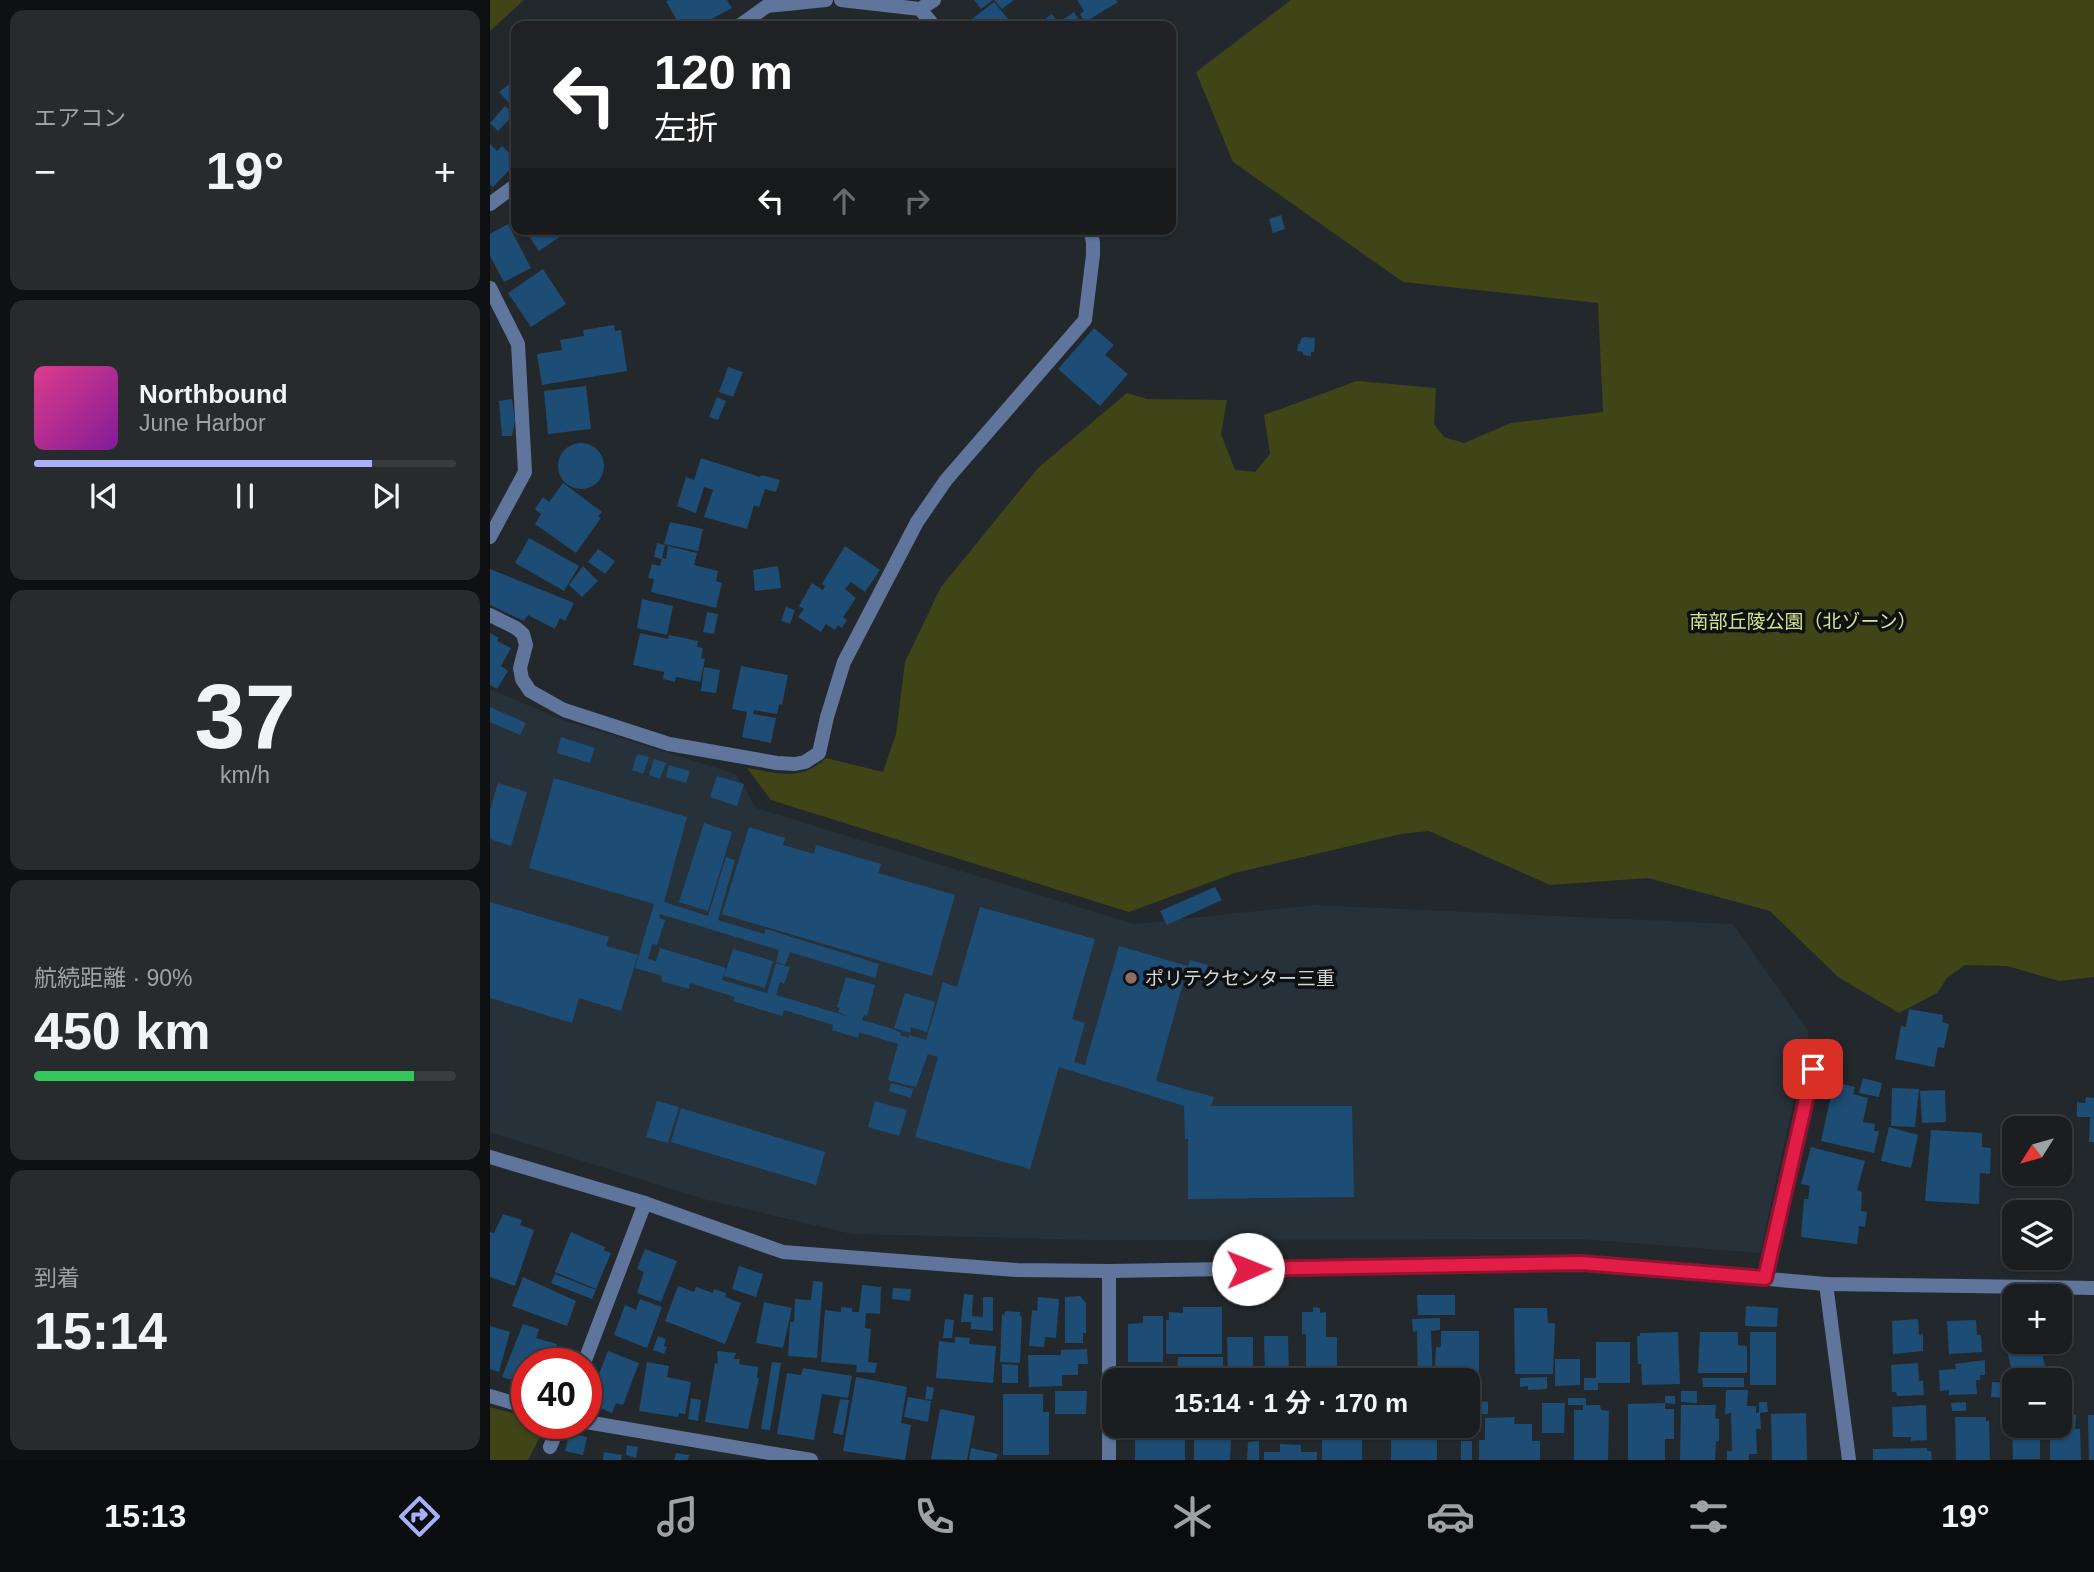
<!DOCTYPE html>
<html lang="ja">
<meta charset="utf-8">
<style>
body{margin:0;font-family:Helvetica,"Noto Sans JP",sans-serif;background:#272b2e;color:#f1f3f6;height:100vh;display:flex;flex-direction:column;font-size:26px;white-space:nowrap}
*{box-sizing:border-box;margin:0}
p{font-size:23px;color:#9fa2a5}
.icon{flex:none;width:38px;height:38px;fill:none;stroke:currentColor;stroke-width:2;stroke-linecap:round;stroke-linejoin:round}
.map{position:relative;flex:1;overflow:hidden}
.drawer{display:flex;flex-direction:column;gap:10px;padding:10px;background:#0e1012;width:490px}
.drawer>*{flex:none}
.guide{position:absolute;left:21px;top:21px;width:665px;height:214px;border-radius:14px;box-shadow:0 2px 5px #0004,0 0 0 2px #383c3f;background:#202124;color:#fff;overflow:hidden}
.needle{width:46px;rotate:233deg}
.tools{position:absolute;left:1512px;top:1116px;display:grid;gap:14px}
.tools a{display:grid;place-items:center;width:70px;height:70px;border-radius:14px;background:#1a1e21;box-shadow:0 2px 5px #0004,0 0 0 2px #383c3f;font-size:35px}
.speed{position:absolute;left:21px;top:1348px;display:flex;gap:14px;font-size:35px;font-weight:700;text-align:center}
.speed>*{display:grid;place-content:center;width:91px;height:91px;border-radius:50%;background:#1a1e21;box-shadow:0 2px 5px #0004,0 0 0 2px #383c3f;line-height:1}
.speed .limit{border:10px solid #d22;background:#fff;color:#111}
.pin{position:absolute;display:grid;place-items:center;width:60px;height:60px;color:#fff;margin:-30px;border-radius:14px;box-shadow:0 4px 10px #0006}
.me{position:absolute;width:77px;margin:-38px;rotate:89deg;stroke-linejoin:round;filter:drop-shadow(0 0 5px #0008)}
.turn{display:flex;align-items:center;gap:24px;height:147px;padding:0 28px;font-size:32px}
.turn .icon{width:91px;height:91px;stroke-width:2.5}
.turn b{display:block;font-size:49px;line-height:60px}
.lanes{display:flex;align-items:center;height:66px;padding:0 28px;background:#0003;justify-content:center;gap:35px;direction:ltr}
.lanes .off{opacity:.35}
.big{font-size:52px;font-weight:700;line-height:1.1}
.drawer .tile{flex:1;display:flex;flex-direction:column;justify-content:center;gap:10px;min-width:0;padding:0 24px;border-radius:14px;background:#272b2e}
.drawer .dial{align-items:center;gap:0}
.dial b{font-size:91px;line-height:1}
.song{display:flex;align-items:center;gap:21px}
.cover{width:84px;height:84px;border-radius:10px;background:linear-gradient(135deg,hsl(330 70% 55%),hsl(290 70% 35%))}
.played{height:7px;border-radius:4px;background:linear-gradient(90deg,#a8b0fc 80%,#383c3f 80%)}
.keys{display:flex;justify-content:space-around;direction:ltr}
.heat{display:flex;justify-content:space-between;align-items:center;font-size:38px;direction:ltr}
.charge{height:10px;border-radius:5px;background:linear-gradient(90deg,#34c759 90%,#383c3f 0)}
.trip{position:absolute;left:612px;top:1368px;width:378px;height:70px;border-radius:14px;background:#1a1e21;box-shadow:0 2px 5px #0004,0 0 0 2px #383c3f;font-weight:700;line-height:70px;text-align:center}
.dock{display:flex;height:112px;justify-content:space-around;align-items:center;background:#0a0c0d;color:#9fa2a5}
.dock .icon{width:49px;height:49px}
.dock .on{color:#a8b0fc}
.dock b{font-size:32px;color:#f1f3f6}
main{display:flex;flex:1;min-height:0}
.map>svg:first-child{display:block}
</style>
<main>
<section class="drawer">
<div class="tile"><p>エアコン</p>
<div class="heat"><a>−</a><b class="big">19°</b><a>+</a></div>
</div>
<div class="tile">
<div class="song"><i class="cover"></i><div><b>Northbound</b><p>June Harbor</p></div></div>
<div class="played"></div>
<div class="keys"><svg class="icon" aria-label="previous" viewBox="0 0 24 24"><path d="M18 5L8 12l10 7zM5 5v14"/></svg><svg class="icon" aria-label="pause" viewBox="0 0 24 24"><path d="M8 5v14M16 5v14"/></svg><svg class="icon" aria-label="next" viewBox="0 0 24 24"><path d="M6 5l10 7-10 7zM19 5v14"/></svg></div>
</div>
<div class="tile dial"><b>37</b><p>km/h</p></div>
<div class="tile"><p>航続距離 · 90%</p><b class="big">450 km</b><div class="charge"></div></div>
<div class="tile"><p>到着</p><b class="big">15:14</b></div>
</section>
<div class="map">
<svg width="1604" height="1460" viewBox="0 0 1604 1460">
<rect width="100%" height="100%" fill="#23282c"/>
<!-- built -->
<path fill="#27313a" d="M0 689 73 720 246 774 266 808 644 924 824 905 1243 924 1319 1032 1270 1253 1090 1239 604 1240 362 1234 217 1200 0 1132Z"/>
<!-- green -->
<path fill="#3f4517" d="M0 0H34L0 31Z
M801 0H1604V977L1569 981 1517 966 1475 965 1457 978 1447 993 1409 1013 1348 977 1280 911 1158 878 1060 885 939 831 911 834 745 873 639 912 281 800 257 768C288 773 311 782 336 758L393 772 406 734 415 662 451 587 548 468 637 393 657 399 737 400 731 434 745 470 765 472 780 454 774 415 867 381 946 388 944 424 954 437 974 443 1021 423 1113 412 1108 303 913 282 743 162 706 72Z
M0 1407 37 1417V1423H49L53 1431 38 1460H0Z"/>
<!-- building -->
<path fill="#1d4d74" d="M179 0H237L242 8 208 26H190L176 1Z
M484 0H503L491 9Z
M504 0H524L512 9Z
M587 0H626L628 2 595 22 590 14 594 11Z
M504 2 524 26H473Z
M584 12 593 26H576L572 20Z
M562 14 571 26H552L549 23Z
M26 79V110L9 92Z
M15 106 24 114 8 131 0 123Z
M0 144 7 151 12 146 26 160V163L3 187 0 184Z
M791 215 795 229 783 233 779 219Z
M18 224 41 268 14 282 0 256V234Z
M34 229H75L77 232 49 251Z
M53 269 76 304 41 327 18 293Z
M124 325 125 331 131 330 137 371 52 385 47 354 72 350 70 340 94 336 93 330Z
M604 328 624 345 615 355 638 374 610 406 568 369Z
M814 337 825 338 824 352H821V356L813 355V352L807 351 808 344H810L811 339Z
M238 367 253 372 243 397 229 392Z
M96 386 101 429 58 434 54 391Z
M227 397 236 401 228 420 219 417Z
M22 399 25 421 22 436H12L9 401Z
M68 466a23 23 0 1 1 46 0a23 23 0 1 1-46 0Z
M211 458 270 477 271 475 290 480 286 492 275 489 269 507 264 505 257 529 214 517 223 490 214 487 206 513 187 506 196 477 204 480Z
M73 483 112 512 108 516 111 518 86 553 45 524 51 514 45 509 53 497 59 502Z
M180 522 213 529 208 551 174 544Z
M39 538 89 566 74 591 25 563Z
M167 543 175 545 172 558 176 559 178 546 207 553 204 565 228 571 226 581 232 583 226 608 161 592 164 579 158 578 162 564 170 566 172 559 164 557Z
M355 546 390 570 375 592 361 582 355 589 366 598 353 617 357 620 352 628 348 625 345 630 336 624 331 632 308 617 314 609 309 606 322 583 333 590 335 586 332 584Z
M108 549 125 561 115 574 98 562Z
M93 566 108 581 92 597 79 585Z
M288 566 291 588 265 591 263 570Z
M0 569 84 603 75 621 70 618 65 629 38 615 34 621 0 605Z
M152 599 183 606 177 635 147 628Z
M296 607 305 610 300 624 291 621Z
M217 612 228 614 224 634 213 632Z
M0 633 9 638 7 641 21 648 11 666 18 671 7 689 0 685Z
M150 633 178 639 179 635 208 641 207 647 213 648 211 658 215 659 210 682 186 677 185 682 173 679 174 672 143 665Z
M251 666 298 675 292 705 289 704 287 714 264 710 263 714 286 718 281 743 252 737 257 712 242 709Z
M214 667 230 670 226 693 211 691Z
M0 707 36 723 30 735 0 722Z
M71 737 105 748 100 763 67 753Z
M147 754 159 757 153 774 142 770Z
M164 759 176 763 170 779 159 775Z
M179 765 200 771 196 783 176 777Z
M227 776 254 784 247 806 220 797Z
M64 778 197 817 174 902 218 916 236 857 245 860 228 920 274 934 276 929 389 964 385 978 300 952 295 965 286 962 289 950 170 914 169 918 175 920 167 945 162 944 158 959 166 961 170 948 236 968 232 980 277 993 286 963 300 967 294 984 290 982 286 995 360 1017 348 1012 350 1008 347 1007 356 977 385 985 377 1016 374 1015 372 1020 403 1029 411 1033 410 1035 419 1038V1035L436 1040 453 982 467 987 490 907 605 939 582 1019 595 1023 584 1062 595 1065 629 946 698 966 700 960 718 965 714 981 695 976 666 1081 724 1097 721 1106H862L864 1197 698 1199V1139H695L694 1106 569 1067 540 1169 425 1137 448 1057 438 1054 426 1087 398 1080 408 1044 369 1032 368 1038 342 1030 343 1025 294 1010 292 1016 243 1001 245 997 200 983 199 989 171 981 172 976 145 968 164 904 39 868Z
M8 783 37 792 21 846 0 839V810Z
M214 823 242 832 218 911 189 902Z
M259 827 295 838 293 845 324 854 326 845 391 864 388 873 465 895 442 976 232 914Z
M725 887 732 900 677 925 670 911Z
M0 902 119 937 116 946 148 955 131 1011 89 998 82 1023 0 998Z
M243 949 283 961 275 988 234 976Z
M415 993 445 1002 437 1032 421 1027 420 1033 404 1028Z
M1419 1009 1453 1015 1452 1022 1459 1024 1454 1048 1448 1047 1444 1067 1405 1059 1411 1026 1416 1027Z
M1373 1078 1392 1083 1389 1097 1369 1093Z
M1344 1082 1365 1087 1363 1094 1378 1098 1373 1122 1385 1124 1384 1131H1389L1384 1153 1331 1141Z
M401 1083 423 1089 421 1098 399 1091Z
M1402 1088 1429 1089 1425 1127 1401 1126Z
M1455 1090 1456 1122 1432 1123 1430 1091Z
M1596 1097 1604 1098V1142H1599L1600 1117H1587V1102L1595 1103Z
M167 1101 189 1107 178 1143 156 1137Z
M385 1101 417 1110 409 1136 378 1127Z
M191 1108 335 1152 326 1185 181 1142Z
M1522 1125H1549V1129H1524V1162H1522Z
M1399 1127 1428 1135 1421 1168 1391 1161Z
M1441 1130 1492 1133V1147L1501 1148 1500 1174 1490 1173 1489 1204 1435 1201Z
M1321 1147 1375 1161 1367 1190 1372 1192 1371 1211 1377 1212 1375 1227 1369 1226 1367 1244 1311 1237 1314 1199H1318L1320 1186 1311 1184Z
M13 1214 32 1220 30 1225 44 1230 25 1286 0 1277V1232L4 1233Z
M81 1232 115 1247 114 1250 121 1253 106 1289 65 1272Z
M155 1249 187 1261 171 1302 147 1293 154 1272 147 1269Z
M249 1266 273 1274 266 1297 242 1289Z
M65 1274 106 1290 102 1299 61 1283Z
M33 1277 86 1301 77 1326 22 1306Z
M323 1281 333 1282 327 1358 298 1356 300 1322H304L305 1299 321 1300Z
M372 1285 391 1287 390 1314 376 1313 375 1328 381 1329 378 1362 387 1363 385 1373 366 1372 367 1365 331 1362 335 1310 351 1312V1307L362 1308V1312H369Z
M188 1286 204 1292 206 1287 223 1293 224 1289 236 1293 235 1297 251 1303 235 1344 175 1321Z
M403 1288 421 1289 420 1301 402 1299Z
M474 1294 483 1295 482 1316 493 1317V1297H503V1331L481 1329V1322H471Z
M927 1295H965V1315H928Z
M590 1296 596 1303V1333H593V1343H575V1297Z
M548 1297 569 1299 566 1338 555 1337 554 1347 539 1346 542 1310 547 1311Z
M150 1299 172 1307 157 1348 124 1335 135 1305 146 1310Z
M274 1302 302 1308 293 1348 266 1343Z
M1256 1306 1288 1308 1287 1327 1255 1326Z
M693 1307H732V1354H676V1320H679V1312L693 1313Z
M823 1307 830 1308V1313L836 1312V1337H847V1381H802V1378H816V1334H812V1312H823Z
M1024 1308H1057L1058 1323H1065L1063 1374H1025Z
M515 1311 530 1312V1316L532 1317 530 1363 510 1362 512 1314 514 1315Z
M653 1316H673V1362H638V1324L653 1323Z
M950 1318V1330L941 1331 943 1381H928L927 1331 923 1332 922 1319Z
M455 1319 464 1320 462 1338H453Z
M1428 1319 1429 1335 1433 1334V1351L1403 1354 1402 1321Z
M1486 1320 1487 1335H1491L1492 1352 1459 1354 1457 1321Z
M33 1324 49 1329 46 1338 67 1344 64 1355 73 1357 72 1363H37V1381L33 1380 32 1383 12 1377Z
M0 1326 20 1332 9 1372 0 1369Z
M951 1331H989V1386H978V1381H951V1366H945L946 1347H951Z
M1188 1332 1190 1384 1152 1385 1151 1364H1148L1147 1336H1150V1333Z
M1210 1332H1248V1345L1257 1346V1373H1208Z
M1260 1332H1286V1385H1260Z
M168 1336 176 1339 174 1346 177 1347 174 1354 163 1350Z
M774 1336H798L799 1375H775Z
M465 1337 480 1338 479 1344 506 1346 503 1383 446 1378 449 1341 465 1343Z
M737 1337H763V1377H738Z
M1106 1342H1140V1383H1108V1390H1094V1378H1106Z
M1549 1342 1557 1374 1540 1378 1541 1381H1524L1517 1350Z
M597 1349 598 1364H588V1375H572V1386L539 1387 538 1355H571V1350Z
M118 1351 149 1363 133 1405 126 1403 122 1413 103 1405 106 1395 101 1394Z
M227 1351 246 1353 244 1359H250L249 1364 268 1367 267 1378H269L258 1429 215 1422 225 1363 228 1364Z
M688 1357H733V1380H687Z
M1065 1359H1090V1385L1065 1386Z
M1495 1360V1375H1490V1380H1486L1487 1394 1459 1395V1390L1450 1391 1449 1370 1466 1369 1465 1364Z
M157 1362 179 1366 177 1377 201 1382 195 1414 189 1413 188 1417 149 1411Z
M282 1362 291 1363 280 1430 271 1429Z
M1428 1363 1429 1381H1433L1434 1395 1407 1396 1406 1392H1402L1401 1365Z
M512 1364 528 1365V1383H512Z
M313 1368 362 1376 358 1398 332 1394 324 1440 287 1434 297 1373 311 1375Z
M366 1377 417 1387 411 1423 421 1425 415 1460 353 1451Z
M1057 1377V1389L1038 1390V1386L1030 1387V1378Z
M1212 1378H1254V1387H1213Z
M1502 1382 1520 1383 1519 1398 1501 1397Z
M437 1386 444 1388 442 1400 435 1399Z
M1236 1390H1258L1257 1406H1266V1413L1269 1412V1402H1277L1278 1412 1270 1413 1271 1429H1266L1267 1454H1259V1460H1237V1451H1242L1241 1413 1235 1414Z
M565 1391H597L596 1414H565Z
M1191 1391H1207V1403L1191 1402Z
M513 1394H553V1412H559V1455H513Z
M1175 1396H1185V1404L1175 1403V1409H1184V1439H1175V1460H1138V1404L1175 1403Z
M418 1397 441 1401 438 1422 414 1417Z
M201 1398 211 1400 208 1421 198 1419Z
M1078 1398H1096V1405H1078Z
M350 1399 359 1400 353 1435 343 1433Z
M989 1401 998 1402V1414H988Z
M1476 1402V1411H1462L1461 1403Z
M978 1403H986V1437H956V1426H978Z
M1052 1403H1075L1074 1433H1052Z
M1093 1405H1110L1111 1410 1119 1411 1118 1460H1084V1410H1093Z
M1191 1405H1226L1225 1418 1229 1419V1441L1226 1442 1225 1460H1190Z
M1436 1405 1437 1440 1421 1441V1437H1403L1402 1407Z
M450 1409 485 1416 477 1460 441 1459Z
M1316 1413 1317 1460H1282L1281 1414Z
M1586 1415 1585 1429H1590L1591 1460H1560V1426H1570V1416Z
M1598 1415H1604V1460H1599Z
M1025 1417 1024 1424H1042V1441H1050V1460H989V1440H995V1418Z
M1465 1417H1496V1421H1499L1500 1460H1466Z
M1522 1426H1550V1459H1523Z
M664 1427H689V1431H695V1460H645V1430H664Z
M872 1428V1460H832V1429Z
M901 1429H947V1460H901Z
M88 1435 97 1437 93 1455 75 1451 78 1439Z
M704 1439H741L740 1460H704Z
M769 1441V1460H757L758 1442Z
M971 1441H982V1460H971Z
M790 1444 811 1445V1452H827V1460H774V1452H790Z
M137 1445 148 1447 146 1458 136 1455Z
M481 1448 508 1454 506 1460H479Z
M1437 1448V1451H1441L1442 1460H1383V1449Z
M114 1452 132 1455 131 1460H113Z
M186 1453 199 1455 198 1460H184Z"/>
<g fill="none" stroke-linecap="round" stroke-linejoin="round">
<!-- minor -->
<path stroke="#5f759b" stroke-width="14" d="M351 0 430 9 444 0
M430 9 444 26
M249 26 277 6 336 0
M0 204 26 185
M0 288 28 344 35 472 0 537
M0 615 26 628 33 634 36 645 30 668 32 679 40 691 74 710 179 744 287 763 305 764 315 762 329 753 337 717 354 662 427 522 456 480 595 320 603 255V242L600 229
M1275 1278 1323 1069
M1336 1284 1359 1460
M94 1363 155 1203
M0 1396 37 1407
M96 1422 321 1460
M60 1447 70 1423
M619 1460V1271"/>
<!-- tertiary -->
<path stroke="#5f759b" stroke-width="14" d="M0 1157 155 1203 293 1252 526 1270 619 1271 1091 1263 1336 1284 1604 1288"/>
</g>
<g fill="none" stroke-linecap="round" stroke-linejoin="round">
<defs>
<path id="route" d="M758 1269 1091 1263 1275 1278 1323 1069"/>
</defs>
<!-- route casing -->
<use href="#route" stroke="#92132f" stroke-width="18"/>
<!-- route -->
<use href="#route" stroke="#e11d48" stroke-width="12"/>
</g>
<!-- markers -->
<circle fill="#8d6e63" stroke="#0e1012" stroke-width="2.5" cx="641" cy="978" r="7"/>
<g text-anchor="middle" stroke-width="7" stroke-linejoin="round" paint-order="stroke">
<!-- park labels -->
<g font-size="19" fill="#d7e58d" stroke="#0e1012">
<text x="1313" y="628">南部丘陵公園（北ゾーン）</text>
</g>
<!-- poi labels -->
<g font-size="19" fill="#d4d8db" stroke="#0e1012" text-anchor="start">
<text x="655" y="985">ポリテクセンター三重</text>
</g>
</g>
</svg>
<div class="tools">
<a><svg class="needle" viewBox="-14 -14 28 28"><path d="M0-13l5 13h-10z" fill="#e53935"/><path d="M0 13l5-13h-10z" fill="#9fa2a5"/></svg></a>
<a><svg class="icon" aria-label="layers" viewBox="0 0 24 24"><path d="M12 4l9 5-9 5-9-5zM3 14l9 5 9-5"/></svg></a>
<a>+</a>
<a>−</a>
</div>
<div class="speed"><div class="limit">40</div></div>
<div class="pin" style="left:1323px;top:1069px;background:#d93025"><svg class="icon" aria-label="arrive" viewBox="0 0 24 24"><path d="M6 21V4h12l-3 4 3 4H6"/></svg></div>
<svg class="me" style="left:758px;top:1269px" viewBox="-20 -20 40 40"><circle r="19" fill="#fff"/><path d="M0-13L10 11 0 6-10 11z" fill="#e11d48"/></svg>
<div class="trip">15:14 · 1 分 · 170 m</div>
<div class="guide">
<div class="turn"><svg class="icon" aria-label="left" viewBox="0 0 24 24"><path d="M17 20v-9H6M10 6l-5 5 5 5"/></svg><div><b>120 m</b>左折</div></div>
<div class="lanes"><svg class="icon" aria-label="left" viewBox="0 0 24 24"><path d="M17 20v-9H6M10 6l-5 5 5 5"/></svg><svg class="icon off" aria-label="ahead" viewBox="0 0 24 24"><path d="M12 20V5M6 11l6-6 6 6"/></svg><svg class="icon off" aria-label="right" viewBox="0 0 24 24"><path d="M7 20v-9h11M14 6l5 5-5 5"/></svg></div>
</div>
</div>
</main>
<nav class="dock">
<b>15:13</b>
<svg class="icon on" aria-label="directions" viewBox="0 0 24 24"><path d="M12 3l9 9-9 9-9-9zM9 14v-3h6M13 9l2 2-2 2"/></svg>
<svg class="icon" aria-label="music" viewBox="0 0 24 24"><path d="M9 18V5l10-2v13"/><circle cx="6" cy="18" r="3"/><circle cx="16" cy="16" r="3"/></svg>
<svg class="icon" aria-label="phone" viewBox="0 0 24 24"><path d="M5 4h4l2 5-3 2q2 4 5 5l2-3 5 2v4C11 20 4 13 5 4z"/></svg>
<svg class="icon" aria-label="climate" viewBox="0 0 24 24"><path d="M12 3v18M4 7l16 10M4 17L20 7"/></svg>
<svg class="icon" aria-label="car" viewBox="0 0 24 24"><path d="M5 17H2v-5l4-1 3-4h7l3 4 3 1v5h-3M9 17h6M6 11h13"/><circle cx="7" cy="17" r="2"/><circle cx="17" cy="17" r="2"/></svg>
<svg class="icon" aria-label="filters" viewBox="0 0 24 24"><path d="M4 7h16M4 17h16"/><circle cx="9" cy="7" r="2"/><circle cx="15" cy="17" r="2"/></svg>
<b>19°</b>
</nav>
